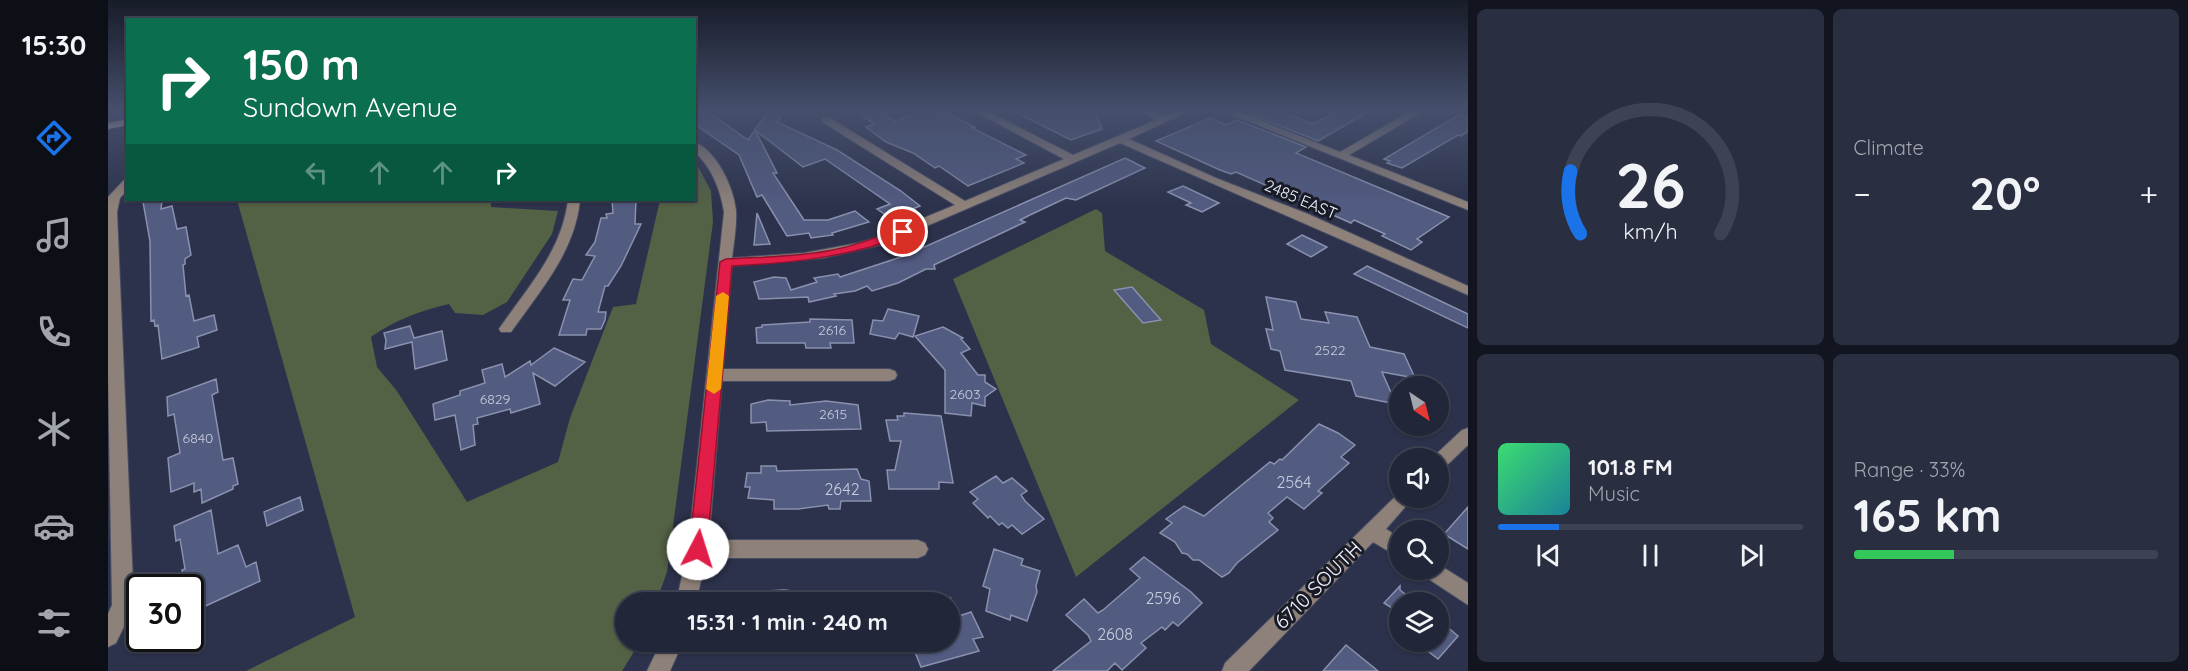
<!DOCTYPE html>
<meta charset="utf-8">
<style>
body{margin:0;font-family:Quicksand,sans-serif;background:#292e40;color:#f1f3f6;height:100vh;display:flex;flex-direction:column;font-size:22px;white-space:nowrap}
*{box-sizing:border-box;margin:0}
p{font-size:20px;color:#a2a5ae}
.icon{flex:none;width:33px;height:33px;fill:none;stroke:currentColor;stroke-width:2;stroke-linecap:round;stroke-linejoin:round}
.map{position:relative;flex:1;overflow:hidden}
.sheet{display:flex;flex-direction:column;gap:9px;padding:9px;background:#12151f;width:720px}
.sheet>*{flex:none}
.hud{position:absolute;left:18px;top:18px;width:570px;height:183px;border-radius:0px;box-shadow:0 2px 4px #0004,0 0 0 2px #3e4353;background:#0b6e4f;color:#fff;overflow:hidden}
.needle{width:39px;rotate:145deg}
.tools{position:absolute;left:1281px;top:376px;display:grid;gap:12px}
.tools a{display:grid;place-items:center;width:60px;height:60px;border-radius:50%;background:#212638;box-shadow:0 2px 4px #0004,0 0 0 2px #3e4353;font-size:30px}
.speed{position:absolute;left:18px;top:574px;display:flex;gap:12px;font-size:30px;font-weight:700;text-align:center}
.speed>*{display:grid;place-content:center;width:78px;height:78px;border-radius:50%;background:#212638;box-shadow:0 2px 4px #0004,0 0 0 2px #3e4353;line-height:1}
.speed .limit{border:3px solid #111;border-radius:9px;background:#fff;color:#111}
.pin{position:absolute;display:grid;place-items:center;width:51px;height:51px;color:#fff;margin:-26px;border:3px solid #fff;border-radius:50%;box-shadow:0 2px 6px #0007}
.me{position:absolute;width:66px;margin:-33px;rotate:5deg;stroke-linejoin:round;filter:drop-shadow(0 0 4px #0008)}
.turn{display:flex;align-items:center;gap:21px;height:126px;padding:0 18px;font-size:27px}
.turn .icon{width:78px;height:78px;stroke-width:2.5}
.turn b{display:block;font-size:42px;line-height:51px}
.lanes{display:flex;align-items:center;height:57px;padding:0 18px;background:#0003;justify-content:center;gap:30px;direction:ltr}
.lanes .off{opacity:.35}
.big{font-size:45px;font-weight:700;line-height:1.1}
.sheet .tile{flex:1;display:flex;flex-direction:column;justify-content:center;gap:9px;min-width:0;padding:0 21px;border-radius:9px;background:#292e40}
.sheet .dial{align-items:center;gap:0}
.dial svg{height:156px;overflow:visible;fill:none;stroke:#3e4353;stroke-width:7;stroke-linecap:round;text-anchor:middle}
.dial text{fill:#f1f3f6;stroke:none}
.song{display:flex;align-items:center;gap:18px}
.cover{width:72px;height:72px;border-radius:9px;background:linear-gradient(135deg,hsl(140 70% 55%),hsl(190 70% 35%))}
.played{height:6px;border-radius:3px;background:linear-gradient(90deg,#1a73e8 20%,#3e4353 20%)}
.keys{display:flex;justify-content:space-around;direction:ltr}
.heat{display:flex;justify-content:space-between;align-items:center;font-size:33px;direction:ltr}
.charge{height:9px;border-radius:4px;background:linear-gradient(90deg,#34c759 33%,#3e4353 0)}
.sheet .tiles{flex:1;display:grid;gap:9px;grid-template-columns:repeat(2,1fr)}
.trip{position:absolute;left:507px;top:592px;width:345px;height:60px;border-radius:30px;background:#212638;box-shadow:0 2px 4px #0004,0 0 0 2px #3e4353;font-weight:700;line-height:60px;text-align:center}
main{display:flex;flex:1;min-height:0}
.tabs{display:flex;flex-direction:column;width:108px;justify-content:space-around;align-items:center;background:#0d0f16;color:#a2a5ae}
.tabs .icon{width:42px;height:42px}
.tabs .current{color:#1a73e8}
.tabs b{font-size:27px;color:#f1f3f6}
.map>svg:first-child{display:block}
</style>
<main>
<nav class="tabs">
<b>15:30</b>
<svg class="icon current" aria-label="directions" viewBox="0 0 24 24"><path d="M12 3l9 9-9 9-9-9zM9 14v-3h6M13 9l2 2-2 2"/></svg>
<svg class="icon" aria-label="music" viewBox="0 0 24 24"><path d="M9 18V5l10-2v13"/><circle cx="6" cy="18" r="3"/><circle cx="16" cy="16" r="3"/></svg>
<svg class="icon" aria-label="phone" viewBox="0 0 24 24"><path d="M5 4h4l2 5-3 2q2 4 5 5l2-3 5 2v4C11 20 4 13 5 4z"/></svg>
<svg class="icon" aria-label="climate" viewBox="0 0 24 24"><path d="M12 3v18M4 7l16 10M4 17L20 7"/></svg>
<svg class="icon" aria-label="car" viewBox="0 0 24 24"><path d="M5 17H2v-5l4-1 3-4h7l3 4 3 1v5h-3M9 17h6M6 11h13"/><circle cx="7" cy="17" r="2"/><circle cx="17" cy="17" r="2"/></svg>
<svg class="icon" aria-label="filters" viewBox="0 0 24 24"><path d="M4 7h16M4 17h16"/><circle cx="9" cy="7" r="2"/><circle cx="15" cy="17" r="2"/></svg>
</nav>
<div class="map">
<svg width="1360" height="671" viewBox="0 0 1360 671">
<rect width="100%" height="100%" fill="#2c324b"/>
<!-- green -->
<path fill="#536145" d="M587 161 603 191 605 222 559 572 548 603H518V642H532L514 671H138L247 617 129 200H383V207L450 211 444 234 399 302 375 315 347 313 341 304C314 310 285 321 263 337L269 367 289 391 359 502 450 462 462 418 505 307 528 304 552 200H586Z
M988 209 994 213 997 251 1096 310 1103 344 1191 400 968 577 845 279Z"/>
<!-- building -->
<path fill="#525b80" stroke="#8991af" stroke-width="1.5" d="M586 111H599L640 140 660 111H677L669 122 729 150 793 191 812 206 782 218 769 209 782 204 717 159 695 167 647 130 669 173H665L696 220H720L747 211 761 222 724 233 725 235 703 238 701 233 679 236 654 195 649 197 631 155 592 128 586 122Z
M749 111H769L787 121 815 111H824L831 115 839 113 867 127 864 128 918 155 908 159 916 163 860 186 831 166 827 168 805 153 778 142 758 127 766 124Z
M905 111H987L994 129 963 140Z
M1147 111H1173L1204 124 1231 111H1262L1210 141 1142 114Z
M1352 114 1360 117V131L1353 136 1350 135 1294 168 1279 163 1282 161 1276 159Z
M1102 118 1118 125 1129 120 1198 147 1188 153 1341 217 1309 239 1314 242 1303 250 1274 236 1277 234 1246 220 1243 223 1128 172 1123 174 1112 170 1048 141Z
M1017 158 1037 168 968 200 958 198 924 214 912 220 917 222 830 263 826 265 827 269H818L790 283 764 291 759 286 747 291 726 294 728 296 701 302 700 297 651 299 646 282 666 277 678 278 683 290 709 282 706 278 730 274 732 277 796 256Z
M1075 186 1111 203 1094 212 1078 205 1083 203 1060 192Z
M39 200H54L53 209 64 206 69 229 78 227 83 255 77 259V264L75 265 78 296 81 295 86 321 106 315 109 330 89 337 91 347 54 359 50 325 47 326 46 320 43 321 42 241 35 202Z
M504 200H528L527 224H533L513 266 500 286H497L490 312H498L497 320 493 329H479L478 335H451L462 300H455L465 279 474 280 487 256 478 255 487 242 493 218H499L498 214 505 213Z
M649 213 662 244 646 245Z
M1194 235 1219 247 1203 257 1179 244Z
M1259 266 1360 314V328L1246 274Z
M1024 287 1053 320 1035 323 1006 290Z
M1158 297 1188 302 1193 319 1221 323 1217 312 1249 317 1262 347 1296 354 1307 378 1274 372 1288 404 1248 396 1243 381 1177 370 1172 351 1163 349 1158 329 1165 330Z
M780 309 811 316 805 337 791 333 787 339 762 334 765 320 775 321Z
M702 319 744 320 746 343H722L723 348H698L697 343H649L648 328 654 327V325L702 322Z
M302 326 306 338 334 331 339 360 307 369 304 342 277 349 278 340 276 333Z
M835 327 855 338 853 339 862 349 853 353 870 375H877V382L888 389 877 397V406L864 403 863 416 837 413V370L807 336Z
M446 348 477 362 447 386 425 373 432 404 403 413 402 409 369 418 370 424 365 425 367 445 353 450 347 415 327 420 325 404 352 395V391L377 383 374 370 394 364 397 377 422 361 423 365Z
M108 379 110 392 104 395 115 460 125 458 130 484 125 486V489L94 503 93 489 86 492V483L63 492 60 458 72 453 66 414 60 416 59 397Z
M660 400 682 401V405L718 401 750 405 753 429 659 431 658 422 643 423V404Z
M796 413 833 416 845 483 831 482V489H781L779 470H787L793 441H782L778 420H790L789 416H796Z
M1211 424 1230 433 1247 445 1233 457 1241 463 1210 491 1214 493 1196 509 1179 497 1160 513 1165 518 1161 522 1170 530 1129 563 1121 573 1114 577 1091 560H1085L1079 554 1074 553 1067 542 1052 533 1064 523 1058 519 1076 506 1096 516 1162 462 1166 464 1172 459 1174 460Z
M653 466H668L669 471 749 469 753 479 761 481 763 501H733L732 509H721L720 505 690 509H666V500L640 498 642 487H637L639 473H653Z
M888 476 895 483 904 478 919 491 913 495 917 501 936 519 914 534 904 525 900 528 894 523 891 525 882 516 880 518 865 503 870 499 862 492Z
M192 497 195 510 159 526 156 512Z
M1360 507V549L1336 534Z
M103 510 110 554 130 545 138 567 148 562 152 581 82 613V588H77L74 570 77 569 72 539 68 541 66 526Z
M886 549 915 559 913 565 932 571 928 586 929 592 919 621 903 615 902 620 878 611 882 589 875 586Z
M1036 557 1083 592 1094 603 1070 626 1065 622 1057 630 1054 627 1033 643 1038 648 1014 670 1007 663 999 671H945L983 641 980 635 958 615 976 599 990 613 995 610 1032 578 1022 569Z
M1292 586V590L1309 603H1292V613L1276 603Z
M676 590 685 591 691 603H659V591Z
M842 597 851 616 863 612 875 637 865 639 871 651 813 667 803 642H842Z
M1330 619 1350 636 1330 659 1308 642H1330Z
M1238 645 1270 671H1215Z"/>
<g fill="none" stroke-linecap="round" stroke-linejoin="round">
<defs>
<path id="minor" d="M866 111H879L965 155 1048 120 1031 111H1045L1056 116 1068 111H1082L1021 139 1108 178 1200 214 1360 286V295L1012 143 777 244 715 258 624 266 615 369H781L787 371 789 375 787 379 781 381H614L601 540H810L817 543 820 549 817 555 810 558H598L588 603H568L580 549 616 212C612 188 604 168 586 151V142C609 151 625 186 628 210 629 225 626 242 624 258L696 253 750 243 767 238 847 205 714 122V118H722L857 201 956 159Z
M1114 111H1129L1232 152 1303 111H1316L1241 155 1360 202V210Z
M20 179V189L12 198 9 212 26 606 8 643 0 647V614L4 605 0 374V197L16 180Z
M460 200H472C467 252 432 291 403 332H393L391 329 393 326C421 286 454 250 460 200Z
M1360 428V445L1336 468 1330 470V459L1324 458 1354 430Z
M1292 492V498H1305L1278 529 1292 538V558L1265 542 1141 671H1114L1117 663Z
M1330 564 1360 583V605L1316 576 1313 570H1330Z
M553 642H575L562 671H539Z"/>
<path id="major" d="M20 119V125L0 129V123Z"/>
</defs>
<!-- minor casing -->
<use href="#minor" stroke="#484d64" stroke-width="2"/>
<!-- major casing -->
<use href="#major" stroke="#484d64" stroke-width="2"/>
<!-- minor -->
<use href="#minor" fill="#8e8179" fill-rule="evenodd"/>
<!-- major -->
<use href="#major" fill="#e9cebd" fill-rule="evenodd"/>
</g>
<!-- sky -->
<linearGradient id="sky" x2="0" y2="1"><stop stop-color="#181c29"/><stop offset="0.54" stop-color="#454f6c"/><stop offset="1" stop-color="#454f6c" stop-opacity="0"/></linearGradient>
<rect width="1360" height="205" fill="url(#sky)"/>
<!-- route -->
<path fill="#e11d48" stroke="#92132f" stroke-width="1.5" d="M795 229 801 232 799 235C742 257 684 263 624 266L599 549 596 554 590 556 583 554 581 549 612 262 618 259C652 257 686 257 719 251 746 247 770 236 795 229Z"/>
<!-- slow -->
<path fill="#f59e0b" d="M615 292 621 296 613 389 606 394 598 389 608 296Z"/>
<g text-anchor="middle" stroke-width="6" stroke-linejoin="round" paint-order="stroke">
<!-- number labels -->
<g font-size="14" fill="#c9cede">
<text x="724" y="335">2616</text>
<text x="1222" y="355">2522</text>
<text x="857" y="399">2603</text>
<text x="387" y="404">6829</text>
<text x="725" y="419">2615</text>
<text x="90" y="443">6840</text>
</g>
<!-- street labels -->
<g font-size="16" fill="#f1f4fe" stroke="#181b26">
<text transform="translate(1193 199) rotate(23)" y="6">2485 EAST</text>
</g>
<!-- near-number labels -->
<g font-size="16" fill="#c9cede">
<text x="1186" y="488">2564</text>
<text x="734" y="495">2642</text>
<text x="1055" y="604">2596</text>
<text x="1007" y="640">2608</text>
</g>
<!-- near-street labels -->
<g font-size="20" fill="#f1f4fe" stroke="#181b26">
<text transform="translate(1210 585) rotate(-45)" y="7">6710 SOUTH</text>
</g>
</g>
</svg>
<div class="tools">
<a><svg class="needle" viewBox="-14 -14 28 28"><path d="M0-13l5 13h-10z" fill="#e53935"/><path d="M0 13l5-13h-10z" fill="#a2a5ae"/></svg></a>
<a><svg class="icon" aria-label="sound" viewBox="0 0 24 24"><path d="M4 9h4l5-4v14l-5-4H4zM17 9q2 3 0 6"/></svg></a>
<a><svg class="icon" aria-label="search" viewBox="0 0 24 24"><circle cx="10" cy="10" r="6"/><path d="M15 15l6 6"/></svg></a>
<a><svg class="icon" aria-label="layers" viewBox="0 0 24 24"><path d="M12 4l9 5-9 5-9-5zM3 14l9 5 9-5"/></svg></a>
</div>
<div class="speed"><div class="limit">30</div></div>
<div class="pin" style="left:795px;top:232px;background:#d93025"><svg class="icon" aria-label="arrive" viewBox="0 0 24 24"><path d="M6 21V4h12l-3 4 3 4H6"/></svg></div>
<svg class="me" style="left:590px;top:549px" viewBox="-20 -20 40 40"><circle r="19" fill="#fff"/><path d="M0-13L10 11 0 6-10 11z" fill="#e11d48"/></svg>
<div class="trip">15:31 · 1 min · 240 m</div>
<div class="hud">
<div class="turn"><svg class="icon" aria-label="right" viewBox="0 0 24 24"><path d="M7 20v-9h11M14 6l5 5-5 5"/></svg><div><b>150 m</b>Sundown Avenue</div></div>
<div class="lanes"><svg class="icon off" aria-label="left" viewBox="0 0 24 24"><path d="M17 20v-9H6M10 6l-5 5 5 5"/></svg><svg class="icon off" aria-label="ahead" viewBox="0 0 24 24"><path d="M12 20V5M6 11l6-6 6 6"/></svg><svg class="icon off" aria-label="ahead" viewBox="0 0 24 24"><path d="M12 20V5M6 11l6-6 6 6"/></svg><svg class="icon" aria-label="right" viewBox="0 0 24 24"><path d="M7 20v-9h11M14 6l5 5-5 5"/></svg></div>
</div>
</div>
<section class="sheet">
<div class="tiles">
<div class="tile dial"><svg viewBox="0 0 100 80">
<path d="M14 69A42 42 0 1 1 86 69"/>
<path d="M14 69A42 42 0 0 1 9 37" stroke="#1a73e8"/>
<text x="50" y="56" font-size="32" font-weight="700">26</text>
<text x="50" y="72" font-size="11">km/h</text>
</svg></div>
<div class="tile"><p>Climate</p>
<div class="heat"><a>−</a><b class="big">20°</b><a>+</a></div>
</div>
<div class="tile">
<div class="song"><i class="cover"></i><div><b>101.8 FM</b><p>Music</p></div></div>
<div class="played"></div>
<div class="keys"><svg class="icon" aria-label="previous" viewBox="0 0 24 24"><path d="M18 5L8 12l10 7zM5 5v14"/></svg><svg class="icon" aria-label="pause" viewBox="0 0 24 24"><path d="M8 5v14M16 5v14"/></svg><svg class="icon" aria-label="next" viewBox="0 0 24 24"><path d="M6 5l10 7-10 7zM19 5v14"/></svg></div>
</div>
<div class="tile"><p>Range · 33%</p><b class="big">165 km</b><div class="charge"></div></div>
</div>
</section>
</main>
